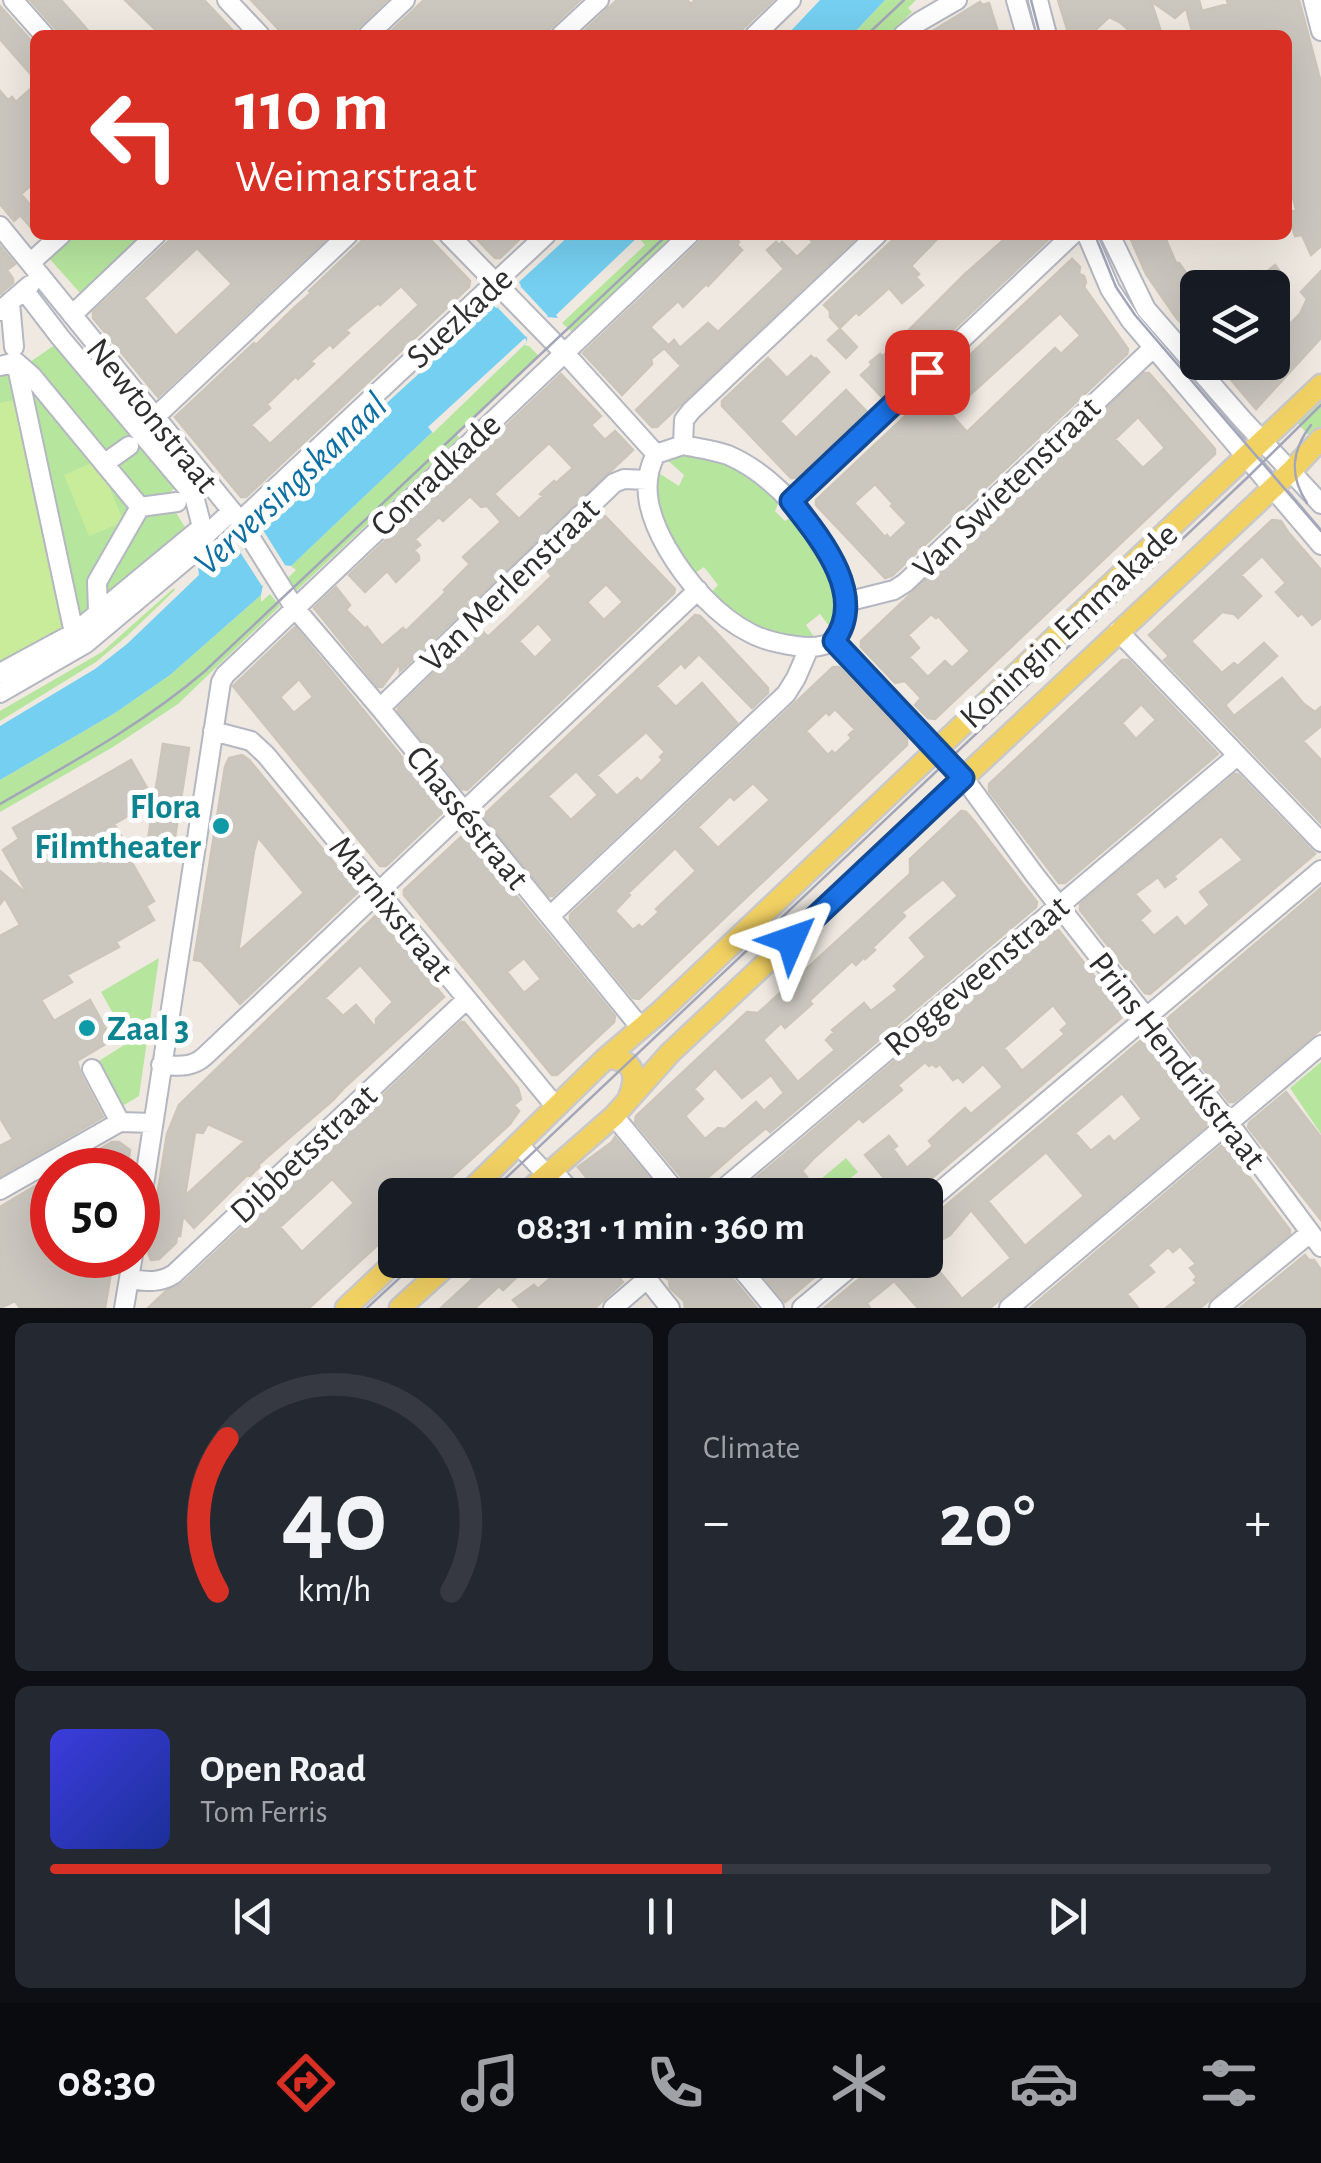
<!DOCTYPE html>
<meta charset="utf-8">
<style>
body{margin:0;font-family:"Alegreya Sans",sans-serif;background:#242831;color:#f1f3f6;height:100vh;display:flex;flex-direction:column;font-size:38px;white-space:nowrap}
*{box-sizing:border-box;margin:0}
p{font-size:32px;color:#9ea1a6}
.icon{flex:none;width:55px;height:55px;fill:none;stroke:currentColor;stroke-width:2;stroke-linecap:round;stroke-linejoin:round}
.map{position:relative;height:1308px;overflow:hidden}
.panel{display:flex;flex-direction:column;gap:15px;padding:15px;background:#0d0f14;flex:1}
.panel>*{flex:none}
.banner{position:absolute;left:30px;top:30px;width:1262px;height:210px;border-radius:15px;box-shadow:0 10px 40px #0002;background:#d93025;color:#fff;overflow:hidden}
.controls{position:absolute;left:1180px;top:270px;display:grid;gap:20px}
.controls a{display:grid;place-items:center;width:110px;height:110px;border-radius:15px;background:#171b24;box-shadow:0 10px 40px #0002;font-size:50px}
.speed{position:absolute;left:30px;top:1148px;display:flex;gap:20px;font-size:50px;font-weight:700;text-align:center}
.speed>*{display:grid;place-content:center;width:130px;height:130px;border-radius:50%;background:#171b24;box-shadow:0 10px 40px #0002;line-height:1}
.speed .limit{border:15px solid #d22;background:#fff;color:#111}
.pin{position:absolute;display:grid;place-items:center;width:85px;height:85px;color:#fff;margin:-42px;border-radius:20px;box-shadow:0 5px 15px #0006}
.me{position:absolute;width:110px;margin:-55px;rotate:47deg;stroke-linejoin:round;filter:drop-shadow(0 0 8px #0008)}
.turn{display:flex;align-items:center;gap:35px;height:210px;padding:0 40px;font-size:45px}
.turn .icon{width:130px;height:130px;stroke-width:2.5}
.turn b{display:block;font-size:70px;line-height:85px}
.big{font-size:75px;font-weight:600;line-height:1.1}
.panel .tile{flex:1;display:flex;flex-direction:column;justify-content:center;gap:15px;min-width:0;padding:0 35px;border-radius:15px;background:#242831}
.panel .dial{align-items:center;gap:0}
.dial svg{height:260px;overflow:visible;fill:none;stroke:#363941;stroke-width:7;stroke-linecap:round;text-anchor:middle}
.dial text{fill:#f1f3f6;stroke:none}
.song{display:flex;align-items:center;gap:30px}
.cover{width:120px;height:120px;border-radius:15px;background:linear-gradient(135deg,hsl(240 70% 55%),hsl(230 70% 35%))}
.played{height:10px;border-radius:5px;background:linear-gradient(90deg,#d93025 55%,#363941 55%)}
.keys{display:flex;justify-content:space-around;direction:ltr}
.heat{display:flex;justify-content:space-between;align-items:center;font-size:55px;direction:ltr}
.panel .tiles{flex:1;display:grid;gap:15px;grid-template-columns:1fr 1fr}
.tile:last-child{grid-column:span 2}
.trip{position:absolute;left:378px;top:1178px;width:565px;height:100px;border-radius:15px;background:#171b24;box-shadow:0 10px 40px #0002;font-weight:600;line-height:100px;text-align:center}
.tab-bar{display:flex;height:160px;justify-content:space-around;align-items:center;background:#090b0e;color:#9ea1a6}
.tab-bar .icon{width:70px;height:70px}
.tab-bar .on{color:#d93025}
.tab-bar b{font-size:45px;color:#f1f3f6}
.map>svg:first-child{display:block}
</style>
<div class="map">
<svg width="1321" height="1308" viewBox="0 0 1321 1308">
<rect width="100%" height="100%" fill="#efe9e1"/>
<!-- green -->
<path fill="#b6e59e" d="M885 0H916L908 8 912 12 888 35H852Z
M73 235H146L81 294 48 257Z
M640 235H675L572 332 562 323 645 245 638 237Z
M56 344 177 486 166 496 186 529 74 625 0 667V361L30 362Z
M524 345 529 346 539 356 456 433 459 438 296 591 288 578 296 570 291 566Z
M1321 396V429L1311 438 1295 420Z
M676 451 737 465 780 499 775 511 785 521 796 514C814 541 851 599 832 630L820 614 806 625 817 641H786L741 621 709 595 718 585 704 567 691 576 656 513 654 470 679 486 684 475 665 458Z
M174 588 175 590 127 636 96 662 0 721V711L102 652Z
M270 594 280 606 178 704 113 747 0 812V780L115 713 170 675 261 595V602Z
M159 958 139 1096 119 1108 94 1064 129 1042 101 992Z
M1321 1062V1134L1290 1088Z
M846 1158 858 1172 830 1195H802Z"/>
<!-- pitch -->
<path fill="#c9ec9a" d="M15 400 62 630 0 664V403Z
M98 460 124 522 89 536 64 475Z"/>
<!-- water -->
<path fill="#75cff0" d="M820 0H885L852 35H787Z
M570 235H640L556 315 558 318 547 317 527 335V342L291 566 283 565 263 585 261 595 170 675 115 713 0 780V726L95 669 127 644 199 575 198 567 222 546 233 554 241 551 263 531 264 515 493 306 497 308 501 306 520 289 521 286 519 282Z"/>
<!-- pier -->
<path fill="#efe9e1" d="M521 287 548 316 526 337 498 308Z
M525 338 527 342 433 433 428 427Z
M263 530 285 565 262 586 240 552Z"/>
<!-- building -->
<path fill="#cbc7bf" stroke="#cbc5ba" stroke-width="2.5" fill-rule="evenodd" d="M30 0H61L92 35H61Z
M125 0H204L237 35H161Z
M251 0H387L350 35H284Z
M424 0H580L543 35H387Z
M617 0H687L691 4 695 0H773L736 35H580Z
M1058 0H1199L1202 11 1228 4 1227 0H1299L1321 83V246L1311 255 1302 235 1295 236 1288 213 1296 210 1288 176V35H1193L1186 8 1175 18 1151 1 1162 35H1134L1121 23 1109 17 1090 35H1069Z
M980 2 982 5 989 3 999 35H926Z
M0 6 35 45V79L0 39Z
M35 85V182L21 194 35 211V232L20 215 14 221 0 204V91L8 100 12 97 16 102Z
M175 235H330L158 397 93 318V312ZM197 248 232 284 176 336 144 298Z
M368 235H426L470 281 469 287 246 497H241L175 417 254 343 256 345 295 307 311 293 309 291ZM401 286 419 305 270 444 251 425 270 408 267 404 296 376 298 379 314 364 311 361 330 344 333 348 349 333 346 330 378 303 380 305Z
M473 235H524L500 258H495Z
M704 235H733L739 242 737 245 742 250 708 286 706 284 683 307 678 301 650 327 668 345 651 359 652 364 622 395 583 353 698 244Z
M806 235H859L657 427H652L636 410 681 366 665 349 674 340 680 348 708 323 718 332 784 269 767 250 776 242 779 245 782 242 797 257 813 242Z
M898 235H941L911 266 919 274 916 277 923 285 902 303 889 288 859 315 856 312 840 328 830 317V311L824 305Z
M1009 235H1053L882 397 861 375 872 365 870 362 880 354 882 357 964 275Z
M1129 235H1164L1176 263H1179L1198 290V347L1188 338 1187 323H1181L1175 316 1146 274Z
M0 246 15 264 7 270 13 279V283L0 294Z
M1072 259 1080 267 1079 274 1084 276 1086 282 1084 287 1128 349 1127 354 892 576 885 578 816 505V500ZM1060 313 1080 335 1079 337 1061 354 1055 348 967 432 950 413ZM875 484 893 504 891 506 907 523 890 539 887 535 885 537 854 503Z
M1275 265 1284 277 1273 286 1263 275Z
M1321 271V338L1256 409 1216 362H1272V342L1300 314 1307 299 1301 292Z
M840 329 857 347 846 358 828 340Z
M811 356 814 359 816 358 829 372 780 421 796 438 846 390 867 412 796 478H791L722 406V401L768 358 787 378Z
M1144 373H1149L1215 449V454L935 719 928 718 915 705 921 698 905 681 895 683 861 647V641ZM1138 417 1165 448 1143 468 1115 439ZM931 614 936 618 938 616 970 651 952 668 945 661 928 677 909 657 919 648 908 635Z
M561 374 601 416 591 425 605 440 615 431 633 450 400 671V663L382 687H378L314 608 336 587 350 605 346 610 365 629 367 627 382 646 403 628 406 631 446 592 444 590 470 564 463 557 501 522 487 506 481 507 470 496 443 521 439 517 415 539 420 545 414 550 419 556V560L396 582 387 571 365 592 349 575ZM549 443 573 468 556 483 554 481 540 494 543 496 519 519 494 494Z
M601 516H605L648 561 675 589 674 593 467 790 462 789 398 711V708L480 629 488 637 528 599 552 576 545 568ZM606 584 623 602 604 620 587 602ZM538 623 553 640 535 658 519 641Z
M1272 520 1281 521 1288 532 1321 570V618L1312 625 1302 613 1298 616 1276 592 1286 583 1262 556 1241 575 1261 596 1238 618 1234 614 1222 612 1191 641 1222 673 1234 663 1238 666 1264 643 1277 656 1225 705 1234 716 1282 678 1304 704 1315 712 1321 707V726L1303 741 1321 760V823L1164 660 1169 656 1149 635Z
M695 615 700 616 716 632 768 688V693L752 708 699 654 685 668 681 663 656 686 676 707 702 683 737 723 553 896H549L485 818 486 813ZM646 732 665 752 660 757 663 760 641 782 637 778 617 796 597 775ZM576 771 598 795 571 820 548 796Z
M295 627 443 807V812L386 866H380L233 686ZM299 679 313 697 294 713 280 697Z
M1122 660H1128L1218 754 1065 883H1059L989 791V784ZM1141 704 1156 720 1136 739 1122 723Z
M833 667H839L893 724 907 739V745L639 999 633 998 570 921V915ZM835 709 855 729 849 735 852 738 835 754 832 751 828 755 806 731 826 712 829 715ZM753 783 770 800 718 848 698 827 730 796 734 800ZM675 848 696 871 656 909 659 912 642 928 639 925 633 930 615 911 630 895 628 893Z
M163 744 189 748 172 856 146 852 154 801 114 824 136 861 132 863 154 901 146 906 154 920 116 942 119 947 67 975 72 982 41 1000 54 1021 90 1000 112 1040 77 1061 81 1075 103 1117 0 1176V1146L13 1139 0 1118V936L20 925 5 898 0 904V871L28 895 3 850 19 839 13 828 131 760 154 800Z
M242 755 249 760 358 892 240 1004 201 961 194 960 225 767 229 758ZM258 837 304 893 238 952 254 851Z
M1235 774H1238L1315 854 1150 994 1145 993 1080 910V904ZM1221 836 1243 860 1200 892 1210 905 1185 927 1177 917 1154 936 1140 920 1150 911 1135 894 1158 877 1165 887 1176 879 1174 876Z
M961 811 966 812 974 821 1037 902 1036 907 770 1132 766 1128 743 1147 706 1179 710 1184 700 1192 693 1191 635 1122 636 1116 747 1012 758 1013 910 874V859ZM943 879 958 896 910 938 926 957 894 986 898 990 871 1011 864 1003 832 1030 834 1032 826 1040 835 1050 798 1082 763 1040 781 1023 785 1028 812 1004 809 1001 852 961 856 965 864 957 865 959 875 950 873 947 905 916 902 912ZM715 1068 742 1098 771 1075 784 1093 764 1111 756 1102 725 1129 718 1128 705 1139 685 1116 703 1099 694 1089Z
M462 836H467L615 1016 614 1022 557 1075H552L404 895V890ZM524 958 541 979 524 993 507 972Z
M1321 888V1029L1234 1102H1229L1168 1023V1018Z
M376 915 444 997 346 1086 333 1100 259 1164V1167L250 1176 247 1175 194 1228 183 1216 180 1236H177L176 1243 159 1259 151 1260 148 1253 167 1134 179 1105ZM360 965 393 1002 376 1019V1028L356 1005 343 1016 325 998ZM208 1124 245 1141 185 1196 195 1132 203 1133Z
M1052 928H1057L1122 1012 1121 1018 912 1195H864L884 1178 865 1155 889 1136 897 1146 893 1149 907 1168 933 1146 929 1141 965 1108 971 1114 1003 1087 983 1064 963 1082 958 1077 953 1080 940 1064 936 1067 932 1064 929 1066 925 1062 898 1085 902 1090 863 1122 859 1118 815 1157 802 1171 807 1177 785 1195H736ZM1053 1005 1068 1024 1061 1030 1065 1034 1022 1071 1004 1048Z
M461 1022H464L518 1088 521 1099 514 1105 519 1111 510 1124 432 1195H395V1231L382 1241 309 1308H148L166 1291 183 1283ZM332 1179 354 1203 302 1252 280 1227Z
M1140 1041 1145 1042 1179 1085 1206 1121V1126L990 1308H918L894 1281 867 1303 870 1308H824L882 1260H930L962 1299 1011 1258 971 1210 950 1235 925 1249V1223ZM1122 1093 1142 1119 1114 1142 1109 1136 1091 1151 1075 1133ZM1046 1152 1084 1196 1025 1246 988 1201Z
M1286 1092 1321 1137V1220L1248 1127 1249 1123Z
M615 1137 655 1185 656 1195H596L594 1187 578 1167 612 1142Z
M112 1142H119L130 1150 127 1170H63Z
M1221 1146 1226 1147 1290 1230V1234L1200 1308H1166L1197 1283 1194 1280 1197 1277 1190 1268 1196 1264 1180 1246 1173 1252 1168 1247 1148 1265 1154 1272 1127 1294 1138 1308H1030Z
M52 1176V1255H114L105 1308H20L15 1301 0 1308V1207Z
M1305 1255 1309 1260H1314L1321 1270V1308H1240Z
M493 1260H535L503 1290 499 1286 475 1308H441Z
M571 1260H603L623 1282 595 1308H520L513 1300 534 1285 538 1289Z
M651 1260H717L757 1308H685L684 1301 670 1288 669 1280 659 1274V1270Z
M750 1260H778L786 1270 798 1260H835L785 1302Z"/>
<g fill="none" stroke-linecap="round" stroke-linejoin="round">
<defs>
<path id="minor" d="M13 0 44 35
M227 0 260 35
M1016 0 1026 35
M1038 0 1047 35
M1313 0 1321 31
M368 35 405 0
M561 35 599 0
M755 35 791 0
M903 35 919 22 957 0
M0 226 240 521 294 607 380 708 641 1028
M449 235 572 361 656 454
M1087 235 1110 289 1131 321 1321 545
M1110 235 1146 309 1242 419 1321 504
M30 263 61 235
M24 290 60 337 194 496 202 527 207 534 232 511
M10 302 14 347
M0 311 30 285
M72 315 156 235
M16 362 32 376 140 507 97 582 98 612
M0 366 16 362 74 633
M155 417 348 235
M683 445C697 448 714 450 728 455 765 471 795 503 818 536 842 573 875 657 796 646 781 644 766 641 752 634 717 617 686 581 667 548 650 518 639 485 656 454Z
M683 445 684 420 691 411 877 235
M105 463 129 446
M791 501 1072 235
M140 507 177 502
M240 521 546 235
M846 602 894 590 905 583 1153 348
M1118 631 1321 842
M834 641 963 777 1034 874 1229 1123 1321 1247
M0 673 74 633 202 527
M0 693 85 644 196 551 207 534
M380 708 614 483 624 479 648 480
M213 731 251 741 266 755 556 1107
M550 916 786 694 796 678 809 648
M161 1065C179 1066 192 1068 205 1056L698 590
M92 1069 120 1122
M614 1116 679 1195
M518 1144 547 1175 550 1187 557 1195
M547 1175 560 1179 574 1195
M0 1190 120 1122 153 1123
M716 1195 1237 756
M925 1204 1321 870
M138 1224 221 682 225 675 689 235
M632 1260 670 1308
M734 1260 774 1308
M129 1279C145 1281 159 1284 174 1274L467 999
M124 1308 133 1255
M613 1308 647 1279
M802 1308 859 1260
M1009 1308 1321 1045
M1219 1308 1310 1233"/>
<path id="major" d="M606 1058C636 1059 638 1076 628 1100
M466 1195 606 1058 660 1012 1321 385
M524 1195 614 1116 670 1053 1291 471 1321 439
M346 1308 397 1260
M400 1308 453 1260"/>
</defs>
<!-- minor casing -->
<use href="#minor" stroke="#b4b7c1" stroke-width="22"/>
<!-- major casing -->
<use href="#major" stroke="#c9c9c9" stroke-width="25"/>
<!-- minor -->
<use href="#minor" stroke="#fff" stroke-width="18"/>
<!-- major -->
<use href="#major" stroke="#f2d163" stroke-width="20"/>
<!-- tram -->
<path stroke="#a3a6b8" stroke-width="2.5" d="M1031 0 1040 35
M867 35 904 0
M1095 235 1116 287 1135 315 1321 531
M1307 503C1289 476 1291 451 1311 425
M0 804C71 763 143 724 205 671L667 235
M488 1195 1249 476 1321 405
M367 1308 419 1260"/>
</g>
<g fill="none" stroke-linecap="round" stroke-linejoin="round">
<defs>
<path id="route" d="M791 940 963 778 834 641C868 595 820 538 791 501L927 372"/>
</defs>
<!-- route casing -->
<use href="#route" stroke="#114b97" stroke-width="25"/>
<!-- route -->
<use href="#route" stroke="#1a73e8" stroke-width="18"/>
</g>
<!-- markers -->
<g fill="#0f9aa8" stroke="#fff" stroke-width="4">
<circle cx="221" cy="826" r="10"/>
<circle cx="87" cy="1028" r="10"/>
</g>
<g text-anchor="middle" stroke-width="10" stroke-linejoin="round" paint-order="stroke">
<!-- street labels -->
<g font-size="35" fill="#2e2e2e" stroke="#fff">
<text transform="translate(459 317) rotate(-43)" y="12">Suezkade</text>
<text transform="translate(153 415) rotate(51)" y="12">Newtonstraat</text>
<text transform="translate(435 474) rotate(-43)" y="12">Conradkade</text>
<text transform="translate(1006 487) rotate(-44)" y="12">Van Swietenstraat</text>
<text transform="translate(509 584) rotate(-44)" y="12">Van Merlenstraat</text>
<text transform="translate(1068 625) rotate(-43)" y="12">Koningin Emmakade</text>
<text transform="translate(468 817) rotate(51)" y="12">Chasséstraat</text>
<text transform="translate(392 908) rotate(51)" y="12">Marnixstraat</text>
<text transform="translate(976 975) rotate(-40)" y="12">Roggeveenstraat</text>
<text transform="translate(1178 1060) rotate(52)" y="12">Prins Hendrikstraat</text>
<text transform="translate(303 1153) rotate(-43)" y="12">Dibbetsstraat</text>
</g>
<!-- culture labels -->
<g font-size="35" font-weight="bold" fill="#0d838f" stroke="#fff" text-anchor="end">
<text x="201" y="818">Flora<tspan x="201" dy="40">Filmtheater</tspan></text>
<text x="107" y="1040" text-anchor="start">Zaal 3</text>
</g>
<!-- water labels -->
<g font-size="38" font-style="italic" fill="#0d6fa3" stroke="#fff">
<text transform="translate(290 483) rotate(-43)" y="13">Verversingskanaal</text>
</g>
</g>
</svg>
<div class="controls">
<a><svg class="icon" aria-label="layers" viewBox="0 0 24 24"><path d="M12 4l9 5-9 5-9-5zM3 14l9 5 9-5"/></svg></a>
</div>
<div class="speed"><div class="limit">50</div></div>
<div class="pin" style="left:927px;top:372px;background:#d93025"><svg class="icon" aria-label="arrive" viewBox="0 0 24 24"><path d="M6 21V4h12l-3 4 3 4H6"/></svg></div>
<svg class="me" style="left:791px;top:940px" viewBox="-20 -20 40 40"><path d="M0-17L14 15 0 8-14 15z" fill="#1a73e8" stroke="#fff" stroke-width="4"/></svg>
<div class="trip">08:31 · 1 min · 360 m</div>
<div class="banner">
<div class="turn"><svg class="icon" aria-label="left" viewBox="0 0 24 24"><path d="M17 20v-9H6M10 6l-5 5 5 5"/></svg><div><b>110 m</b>Weimarstraat</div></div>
</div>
</div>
<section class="panel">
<div class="tiles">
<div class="tile dial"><svg viewBox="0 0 100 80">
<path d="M14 69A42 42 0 1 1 86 69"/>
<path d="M14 69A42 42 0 0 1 17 22" stroke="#d93025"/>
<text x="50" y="56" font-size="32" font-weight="700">40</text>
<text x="50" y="72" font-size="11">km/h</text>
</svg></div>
<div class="tile"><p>Climate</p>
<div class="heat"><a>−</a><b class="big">20°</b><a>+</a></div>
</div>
<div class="tile">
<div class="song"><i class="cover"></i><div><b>Open Road</b><p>Tom Ferris</p></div></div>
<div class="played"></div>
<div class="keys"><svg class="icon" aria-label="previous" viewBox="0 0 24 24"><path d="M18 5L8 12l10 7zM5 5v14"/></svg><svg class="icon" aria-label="pause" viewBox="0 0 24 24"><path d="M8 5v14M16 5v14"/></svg><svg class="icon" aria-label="next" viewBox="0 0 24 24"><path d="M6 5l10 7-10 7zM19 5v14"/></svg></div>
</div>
</div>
</section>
<nav class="tab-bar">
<b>08:30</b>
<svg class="icon on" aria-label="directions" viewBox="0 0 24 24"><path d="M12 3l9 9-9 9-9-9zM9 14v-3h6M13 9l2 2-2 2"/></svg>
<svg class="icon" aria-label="music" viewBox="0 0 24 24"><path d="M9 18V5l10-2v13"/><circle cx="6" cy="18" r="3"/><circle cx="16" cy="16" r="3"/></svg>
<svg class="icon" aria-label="phone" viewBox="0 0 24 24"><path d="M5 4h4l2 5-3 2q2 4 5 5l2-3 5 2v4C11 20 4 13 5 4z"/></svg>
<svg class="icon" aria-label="climate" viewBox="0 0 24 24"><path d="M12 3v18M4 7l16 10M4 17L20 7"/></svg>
<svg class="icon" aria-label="car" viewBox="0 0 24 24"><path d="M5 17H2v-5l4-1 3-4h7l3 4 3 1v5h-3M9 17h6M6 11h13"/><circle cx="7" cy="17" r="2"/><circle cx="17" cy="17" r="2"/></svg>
<svg class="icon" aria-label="filters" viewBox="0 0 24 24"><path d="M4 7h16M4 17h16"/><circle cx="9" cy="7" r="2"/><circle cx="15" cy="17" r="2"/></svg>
</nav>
